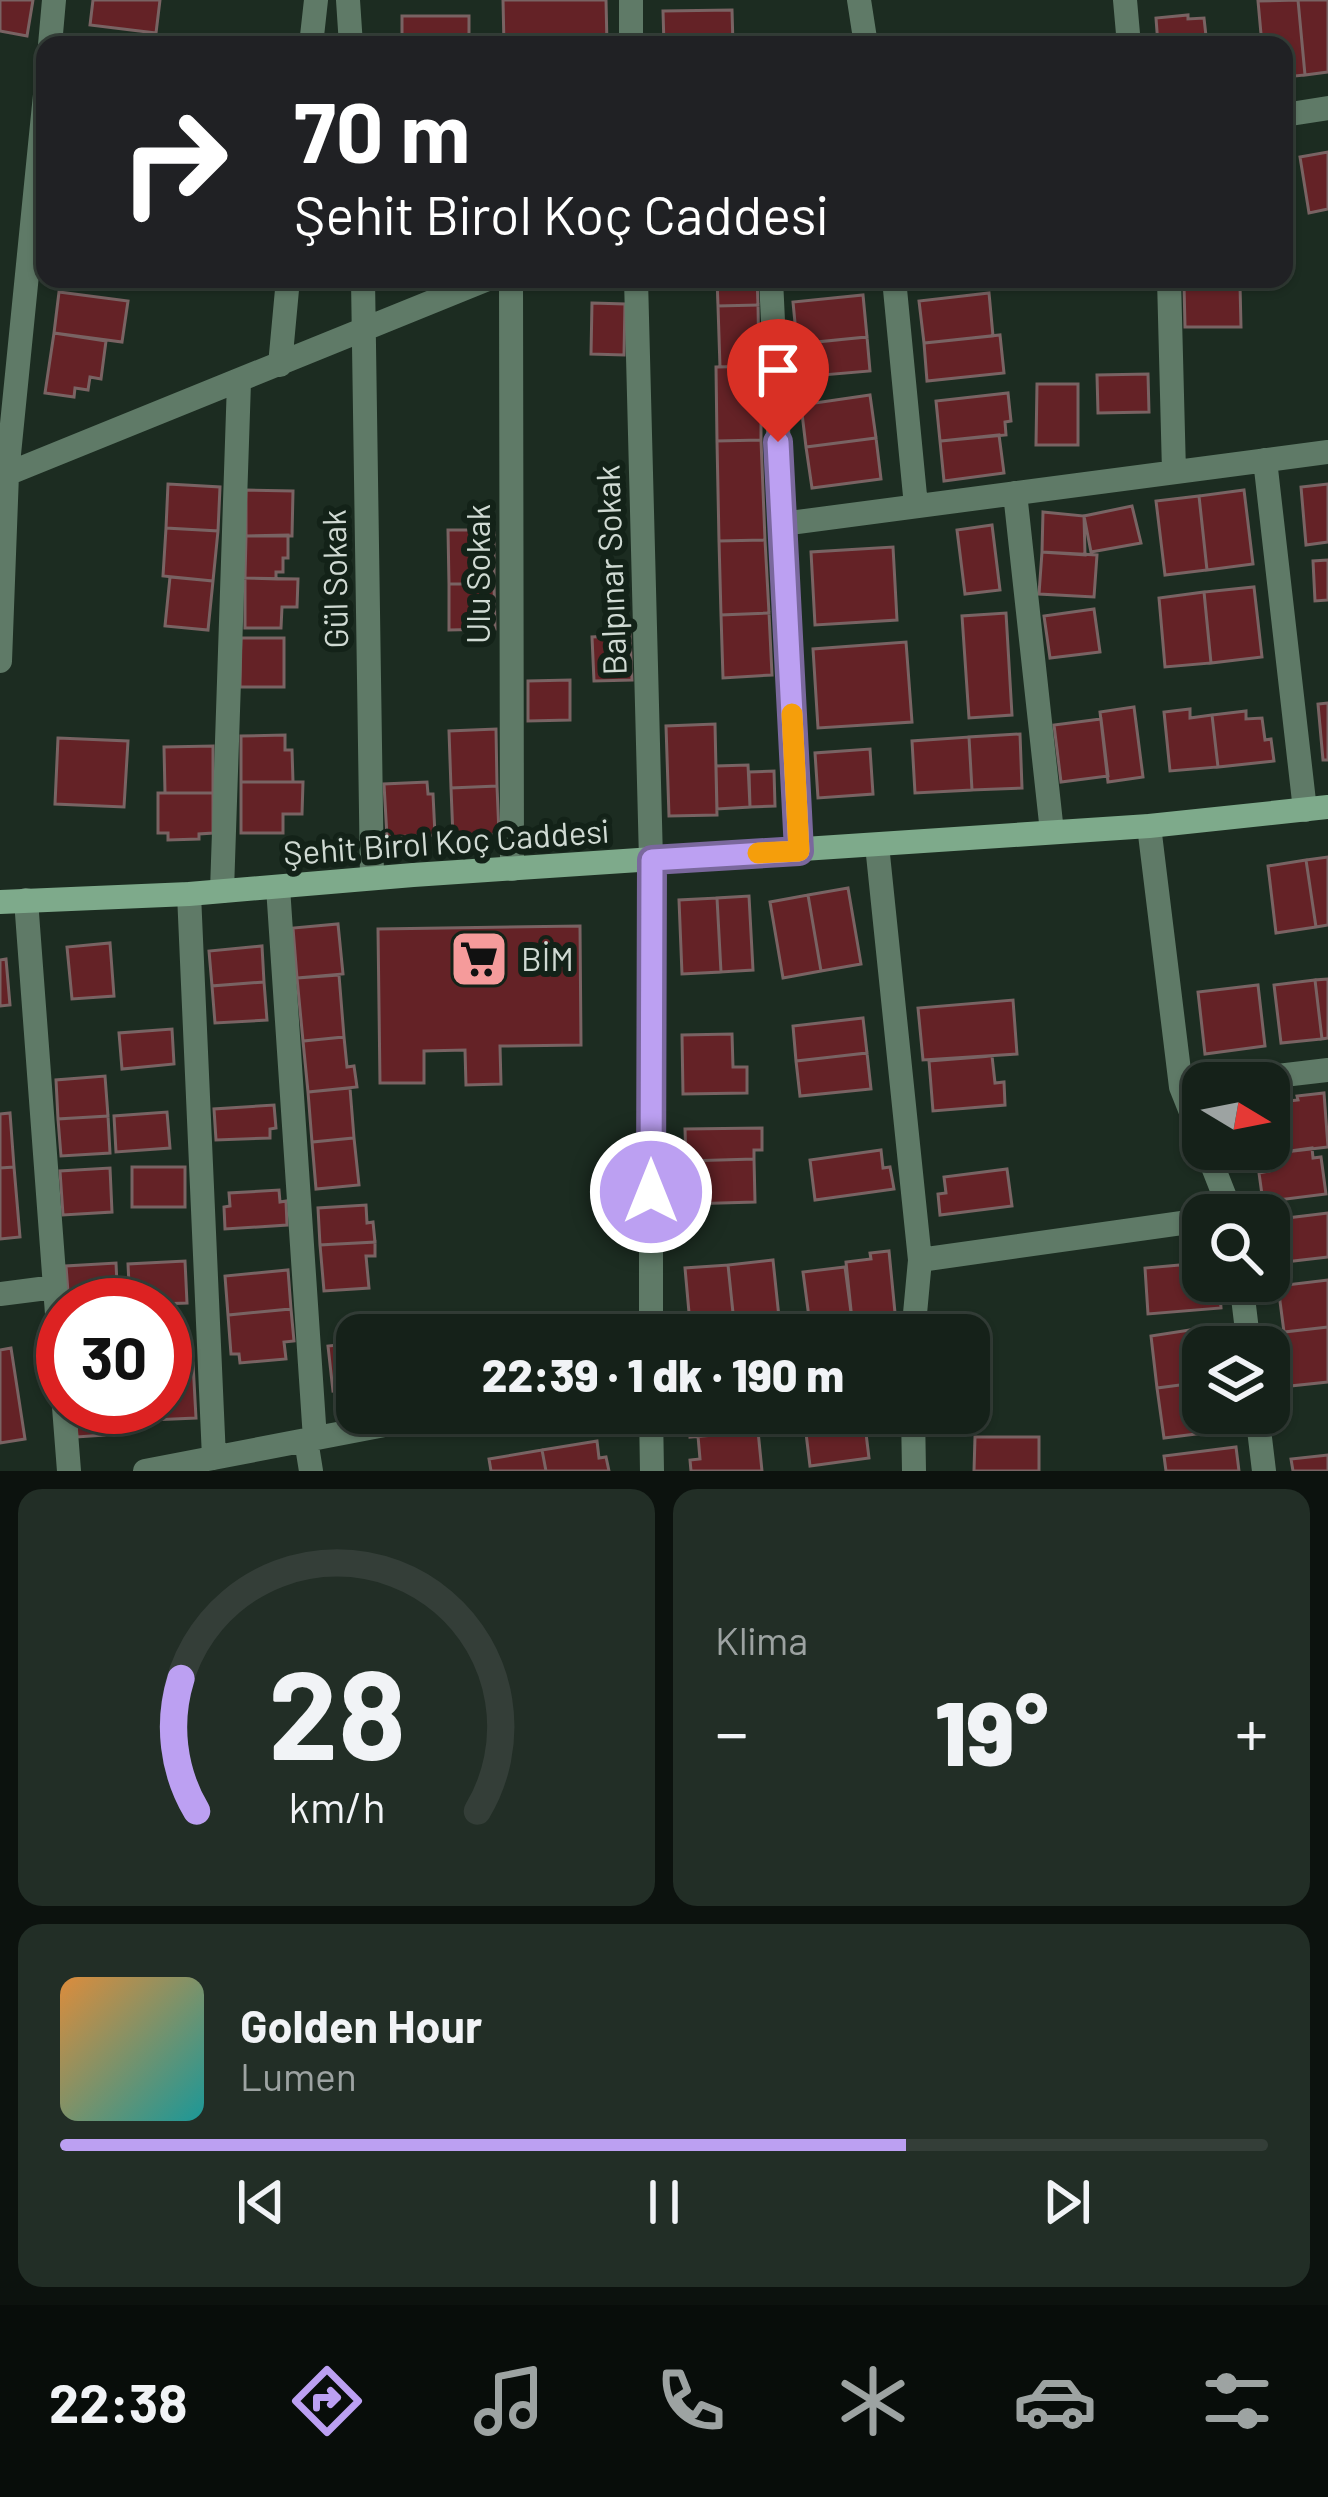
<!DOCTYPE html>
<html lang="tr">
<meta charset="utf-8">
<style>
body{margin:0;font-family:Barlow,sans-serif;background:#222e26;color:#f1f3f6;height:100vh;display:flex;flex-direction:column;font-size:45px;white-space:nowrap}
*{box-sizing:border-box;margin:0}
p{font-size:39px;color:#9da3a2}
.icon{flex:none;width:66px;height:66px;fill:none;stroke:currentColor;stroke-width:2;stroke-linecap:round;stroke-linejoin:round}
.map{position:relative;height:1471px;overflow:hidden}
.details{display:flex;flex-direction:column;gap:18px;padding:18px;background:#0c120e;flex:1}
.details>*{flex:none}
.banner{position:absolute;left:36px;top:36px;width:1257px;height:252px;border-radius:24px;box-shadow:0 3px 9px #0004,0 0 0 3px #343e38;background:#202124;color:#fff;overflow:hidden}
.needle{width:78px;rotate:100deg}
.buttons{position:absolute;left:1182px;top:1062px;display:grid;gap:24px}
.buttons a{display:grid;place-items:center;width:108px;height:108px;border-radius:24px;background:#152119;box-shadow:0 3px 9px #0004,0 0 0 3px #343e38;font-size:60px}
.speed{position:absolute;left:36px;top:1278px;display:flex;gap:24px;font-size:60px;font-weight:700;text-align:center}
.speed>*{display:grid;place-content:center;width:156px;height:156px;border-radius:50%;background:#152119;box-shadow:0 3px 9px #0004,0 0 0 3px #343e38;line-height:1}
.speed .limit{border:18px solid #d22;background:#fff;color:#111}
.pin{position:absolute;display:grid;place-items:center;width:102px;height:102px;color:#fff;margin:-123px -51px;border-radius:50% 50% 50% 0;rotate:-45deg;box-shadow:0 0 12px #0007}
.pin .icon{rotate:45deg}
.me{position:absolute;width:132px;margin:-66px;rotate:0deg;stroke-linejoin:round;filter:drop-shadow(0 0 9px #0008)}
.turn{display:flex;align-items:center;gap:42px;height:252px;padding:0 60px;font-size:54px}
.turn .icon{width:156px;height:156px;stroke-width:2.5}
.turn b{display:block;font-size:84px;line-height:102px}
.big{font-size:90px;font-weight:800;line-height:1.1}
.details .tile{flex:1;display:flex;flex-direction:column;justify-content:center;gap:18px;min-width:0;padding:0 42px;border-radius:24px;background:#222e26}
.details .dial{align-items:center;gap:0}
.dial svg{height:312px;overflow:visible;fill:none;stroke:#343e38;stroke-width:7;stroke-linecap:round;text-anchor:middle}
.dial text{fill:#f1f3f6;stroke:none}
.song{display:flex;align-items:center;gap:36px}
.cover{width:144px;height:144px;border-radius:18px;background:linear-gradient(135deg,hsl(30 70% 55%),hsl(180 70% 35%))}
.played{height:12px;border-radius:6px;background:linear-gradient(90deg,#bca0f2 70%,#343e38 70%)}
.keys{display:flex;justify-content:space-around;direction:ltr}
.heat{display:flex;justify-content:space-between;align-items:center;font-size:66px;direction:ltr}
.details .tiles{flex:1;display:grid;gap:18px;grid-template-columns:1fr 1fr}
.tile:last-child{grid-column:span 2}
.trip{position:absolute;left:336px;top:1314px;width:654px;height:120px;border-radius:24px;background:#152119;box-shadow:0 3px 9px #0004,0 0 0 3px #343e38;font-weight:800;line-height:120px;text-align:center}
.tabs{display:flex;height:192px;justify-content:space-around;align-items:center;background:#080d0a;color:#9da3a2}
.tabs .icon{width:84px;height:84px}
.tabs .active{color:#bca0f2}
.tabs b{font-size:54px;color:#f1f3f6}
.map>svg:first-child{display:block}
</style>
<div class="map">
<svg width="1328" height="1471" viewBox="0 0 1328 1471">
<rect width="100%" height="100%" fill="#1c2c21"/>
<!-- building -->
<path fill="#642226" stroke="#796363" stroke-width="3" d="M0 0H33L27 36 0 31Z
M93 0H160L156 33 90 25Z
M503 0H606L607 45H504Z
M1298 0H1328V72L1305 75Z
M1298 0 1305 75 1284 77V45H1262L1258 1Z
M732 10 733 45H664L663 11Z
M1188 15V19L1204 18 1207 45H1158L1156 18Z
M402 16H469V45H402Z
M1098 35 1099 45H1025L1024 41Z
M1328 152V209L1309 213 1300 157Z
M717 279H757L758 305 718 306Z
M1184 285H1240L1241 327H1185Z
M59 292 128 301 122 342 54 333Z
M989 293 993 336 924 343 919 301Z
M863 295 867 337 797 344 793 302Z
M592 303 625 304 624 355 591 354Z
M758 305 759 366 720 367 718 306Z
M54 333 106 341 101 379 90 377 88 390 75 388 74 397 45 393Z
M1000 335 1004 373 927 381 924 343Z
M867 337 870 371 788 378 785 345Z
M761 366V440L717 441 716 367Z
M1148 374 1149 412 1098 413 1097 375Z
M1037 384H1078V445H1036Z
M1008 393 1011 421 1005 422 1006 435 940 441 936 401Z
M870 395 876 438 806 447 801 405Z
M999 435 1004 473 944 481 940 441Z
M876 438 881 479 812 488 806 447Z
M761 440 765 540 719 541 717 441Z
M168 484 220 487 218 531 166 528Z
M1328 484V542L1306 545 1301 487Z
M246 490 293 491 292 536H246Z
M1244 490 1253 564 1207 570 1199 496Z
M1199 496 1207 570 1165 575 1156 501Z
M1132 506 1141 543 1091 552 1084 516Z
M1043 512 1084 516 1085 555 1042 552Z
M992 525 1000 590 965 594 957 530Z
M166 528 218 531 213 581 163 576Z
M448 530H494V584H449Z
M288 535V558H283V572H276V579L245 578 246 536Z
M765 540 769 613 721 615 719 541Z
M893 547 897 620 815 625 811 552Z
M1042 552 1097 555 1094 597 1039 594Z
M1328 560V600L1315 601 1313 561Z
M170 577 213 581 208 630 165 626Z
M245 578 298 579 297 607H282L281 628H245Z
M449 584H494L495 629 449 630Z
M1254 587 1262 657 1211 663 1204 592Z
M1204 592 1211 663 1165 667 1159 598Z
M1094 609 1100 652 1050 658 1044 616Z
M769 613 772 675 723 678 721 615Z
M1006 613 1012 715 969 718 962 616Z
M630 635 632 680 594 681 592 637Z
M241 638H284V687H240Z
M906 642 912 722 818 728 813 649Z
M570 680V720L528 721V681Z
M1328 703V760H1323L1318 704Z
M1134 707 1143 777 1108 782 1100 712Z
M1190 709V718L1212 715 1218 767 1170 771 1164 712Z
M1246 711V719L1262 718 1265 740 1271 739 1274 761 1218 767 1212 715Z
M1101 719 1108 776 1061 782 1054 725Z
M715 724 717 815 669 816 666 726Z
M496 729 497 786 451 788 449 731Z
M1020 734 1022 788 972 790 969 737Z
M285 735V750H292L293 782H241V736Z
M969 737 972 790 915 793 912 741Z
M58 738 128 741 124 807 55 804Z
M213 746V793H165L164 747Z
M870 749 873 794 818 798 815 753Z
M748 765 750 807 717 809 716 766Z
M774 771 775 806 750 807 749 772Z
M241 782H303L302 814H283V833H241Z
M427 782 428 794H433L435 835 387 837 384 784Z
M497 786 499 834 453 837 451 788Z
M158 793H213V833L199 834V839L168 840V833H158Z
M1328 857V925L1316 927 1306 860Z
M1306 860 1316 927 1276 933 1268 866Z
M848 888 861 964 821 971 808 895Z
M808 895 821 971 783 978 770 902Z
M749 896 753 970 721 972 717 898Z
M717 898 721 972 682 974 679 900Z
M338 924 343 974 297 978 293 928Z
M580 926 581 1045 500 1046 501 1084 466 1085 465 1050 424 1051V1083H380L378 929Z
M110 943 114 996 72 999 67 947Z
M262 946 264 982 212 986 209 951Z
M6 959 10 1005 0 1006V960Z
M339 975 344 1037 303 1041 297 978Z
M1328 979V1038L1322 1039 1315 980Z
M1315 980 1322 1039 1281 1043 1274 985Z
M264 982 267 1020 215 1023 212 986Z
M1258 985 1265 1046 1205 1054 1198 992Z
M1013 1000 1017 1054 923 1060 918 1008Z
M863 1018 867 1053 796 1061 793 1026Z
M172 1029 174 1064 122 1069 119 1033Z
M732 1034 733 1067H747V1093L683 1094 682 1035Z
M344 1037 347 1067 354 1066 357 1087 308 1092 303 1041Z
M867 1053 871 1089 800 1096 796 1061Z
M992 1056 995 1083 1004 1082 1005 1105 933 1111 929 1061Z
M105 1076 108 1116 58 1119 56 1080Z
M350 1088 354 1138 312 1142 308 1092Z
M1324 1093 1328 1147 1268 1154 1269 1098 1287 1096 1288 1101 1298 1100 1297 1096Z
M274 1105 276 1128 270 1129V1138L216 1140 214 1109Z
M167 1112 170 1148 116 1152 114 1116Z
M10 1113 14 1167 0 1168V1114Z
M108 1116 110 1153 61 1156 58 1119Z
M762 1128V1150H754V1159L686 1161 685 1129Z
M354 1138 359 1185 316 1189 312 1142Z
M1312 1148 1313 1158 1321 1157 1326 1194 1263 1202 1259 1173 1269 1171 1268 1154Z
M881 1150 883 1168 890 1167 894 1189 815 1200 810 1160Z
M754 1159 755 1202 686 1204V1161Z
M14 1167 20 1237 0 1239V1168Z
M132 1167H185V1207H132Z
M110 1168 112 1212 63 1215 60 1171Z
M1007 1169 1012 1206 940 1215 938 1194 946 1193 944 1177Z
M279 1190 280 1202 286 1201 287 1225 225 1229 224 1207 230 1206 229 1193Z
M366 1205 367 1223 373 1222 375 1242 320 1245 318 1208Z
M1328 1213V1257L1276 1263 1271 1220Z
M375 1242V1256H366L369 1288 324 1291 320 1245Z
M889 1251 896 1323 869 1326 868 1318 852 1320 846 1262 871 1259 870 1253Z
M773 1260 780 1327 735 1332 728 1265Z
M185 1261 187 1303 130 1305 128 1264Z
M116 1263 118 1305H69L66 1266Z
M1203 1263V1281H1219L1221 1308 1148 1314 1145 1268Z
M728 1265 735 1332 691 1335 685 1268Z
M845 1267 852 1320 810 1325 803 1272Z
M288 1270 291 1309 228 1315 225 1276Z
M1328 1280V1327L1284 1332 1278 1286Z
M291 1309 294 1341 284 1342 286 1359 240 1363 239 1354H231L228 1315Z
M1222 1325 1225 1347H1203V1382L1157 1388 1151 1336Z
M1328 1327V1382L1290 1386 1284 1332Z
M357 1343V1388L333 1391 328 1346Z
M11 1348 25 1439 0 1443V1350Z
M193 1363 196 1418 151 1420 150 1407H165V1365Z
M1203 1382V1413H1234L1236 1429 1164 1438 1157 1388Z
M75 1407H122L123 1426 103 1428 104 1435 77 1437Z
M689 1413H748L749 1432 690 1437Z
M806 1413H864V1417L807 1425Z
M864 1417 869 1458 810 1466 805 1425Z
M758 1431 762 1471H691L690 1460 700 1459 698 1436Z
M975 1437H1039V1471H974Z
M597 1441 599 1458 606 1457 609 1471H546L542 1450Z
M1236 1447 1239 1471H1166L1164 1456Z
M542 1450 546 1471H491L489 1459Z
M1328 1455V1471H1293L1291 1459Z"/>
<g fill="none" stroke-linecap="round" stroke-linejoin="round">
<!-- minor -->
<path stroke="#5f7a67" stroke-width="24" d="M348 0 351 45
M631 0V45
M859 0 866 45
M1125 0 1129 45
M50 45 54 0
M311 45 316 0
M1284 115 1328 108
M363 279 372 878
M511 279 512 869
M636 279 651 860V1335
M771 279 798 851
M894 279 916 506
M1169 279 1174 472
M280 365 288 279
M1265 460 1305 810
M7 474 488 279
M1015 493 1052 832
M782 524 1328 452
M0 661 7 474 45 95
M1149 826 1181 1087 1203 1142
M877 845 920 1260 913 1335
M278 887 315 1439
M222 891 239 382
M189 894 214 1458
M26 900 63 1394
M1216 1083 1328 1070
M1206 1149 1232 1215
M920 1260 1203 1220
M1241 1281 1249 1347
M0 1294 55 1287
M64 1407 69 1471
M651 1413 652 1471
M913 1413 914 1471
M1257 1413 1264 1471
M306 1440 311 1471
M145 1471 447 1413"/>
<!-- secondary -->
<path stroke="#7eaa8b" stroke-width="24" d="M0 902 189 894 413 875 1149 826 1328 807"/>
</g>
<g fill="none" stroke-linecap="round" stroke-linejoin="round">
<defs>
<path id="route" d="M651 1192 652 860 799 851 778 442"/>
</defs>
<!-- route casing -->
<use href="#route" stroke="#7a689d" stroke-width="30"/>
<!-- route -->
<use href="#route" stroke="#bca0f2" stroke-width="21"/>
<!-- slow -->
<path stroke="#f59e0b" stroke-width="21" d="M758 853 799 851 792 714"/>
</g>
<!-- icons -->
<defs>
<symbol id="supermarket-square" viewBox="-11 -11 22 22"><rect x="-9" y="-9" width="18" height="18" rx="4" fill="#f59b9b" stroke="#132218"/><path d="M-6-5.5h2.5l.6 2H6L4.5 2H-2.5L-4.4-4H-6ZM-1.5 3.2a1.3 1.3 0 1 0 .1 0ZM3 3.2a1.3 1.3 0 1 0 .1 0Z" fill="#111"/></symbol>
</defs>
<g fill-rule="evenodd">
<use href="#supermarket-square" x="446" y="926" width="66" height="66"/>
</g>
<g text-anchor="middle" stroke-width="12" stroke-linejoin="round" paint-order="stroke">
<!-- street labels -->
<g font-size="33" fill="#d0dad3" stroke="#132218">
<text transform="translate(611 570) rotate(-92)" y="12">Balpınar Sokak</text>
<text transform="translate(478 574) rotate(-90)" y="12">Ulu Sokak</text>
<text transform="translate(335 579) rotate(-91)" y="12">Gül Sokak</text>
<text transform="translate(446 842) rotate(-4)" y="12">Şehit Birol Koç Caddesi</text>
</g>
<!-- poi labels -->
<g font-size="33" fill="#d0dad3" stroke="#132218" text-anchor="start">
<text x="521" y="971">BİM</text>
</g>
</g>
</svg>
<div class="buttons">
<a><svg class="needle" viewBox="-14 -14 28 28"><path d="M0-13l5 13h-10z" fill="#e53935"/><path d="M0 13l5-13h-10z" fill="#9da3a2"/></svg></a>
<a><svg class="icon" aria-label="search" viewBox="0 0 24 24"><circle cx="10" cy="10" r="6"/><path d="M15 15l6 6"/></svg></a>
<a><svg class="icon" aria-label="layers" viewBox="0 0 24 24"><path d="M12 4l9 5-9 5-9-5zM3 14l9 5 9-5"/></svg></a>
</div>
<div class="speed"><div class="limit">30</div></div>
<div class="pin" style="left:778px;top:442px;background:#d93025"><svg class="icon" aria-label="arrive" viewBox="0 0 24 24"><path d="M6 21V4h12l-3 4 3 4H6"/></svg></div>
<svg class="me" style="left:651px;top:1192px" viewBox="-20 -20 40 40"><circle r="17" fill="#bca0f2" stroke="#fff" stroke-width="3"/><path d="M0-11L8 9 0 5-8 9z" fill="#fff"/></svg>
<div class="trip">22:39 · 1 dk · 190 m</div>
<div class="banner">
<div class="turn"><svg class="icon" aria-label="right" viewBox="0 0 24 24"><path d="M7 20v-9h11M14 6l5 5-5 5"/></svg><div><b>70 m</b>Şehit Birol Koç Caddesi</div></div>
</div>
</div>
<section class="details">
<div class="tiles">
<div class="tile dial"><svg viewBox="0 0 100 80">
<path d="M14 69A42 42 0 1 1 86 69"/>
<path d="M14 69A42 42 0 0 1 10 35" stroke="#bca0f2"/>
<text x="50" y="56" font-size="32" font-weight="700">28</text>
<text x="50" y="72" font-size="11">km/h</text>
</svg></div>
<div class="tile"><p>Klima</p>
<div class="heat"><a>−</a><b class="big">19°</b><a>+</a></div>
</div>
<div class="tile">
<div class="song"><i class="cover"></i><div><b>Golden Hour</b><p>Lumen</p></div></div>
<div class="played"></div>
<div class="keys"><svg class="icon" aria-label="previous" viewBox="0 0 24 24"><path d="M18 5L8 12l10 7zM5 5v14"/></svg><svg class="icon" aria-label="pause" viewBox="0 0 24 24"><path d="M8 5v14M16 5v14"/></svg><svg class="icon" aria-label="next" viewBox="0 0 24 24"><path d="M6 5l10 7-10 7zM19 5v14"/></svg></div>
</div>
</div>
</section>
<nav class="tabs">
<b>22:38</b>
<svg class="icon active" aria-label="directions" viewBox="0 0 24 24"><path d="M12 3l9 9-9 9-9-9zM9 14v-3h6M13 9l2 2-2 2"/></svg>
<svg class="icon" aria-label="music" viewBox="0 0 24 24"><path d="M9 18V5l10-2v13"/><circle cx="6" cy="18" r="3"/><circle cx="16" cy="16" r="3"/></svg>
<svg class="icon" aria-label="phone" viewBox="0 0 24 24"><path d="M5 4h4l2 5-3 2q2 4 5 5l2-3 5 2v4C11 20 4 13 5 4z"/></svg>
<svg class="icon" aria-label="climate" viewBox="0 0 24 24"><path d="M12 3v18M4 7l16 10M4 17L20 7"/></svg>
<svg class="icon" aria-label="car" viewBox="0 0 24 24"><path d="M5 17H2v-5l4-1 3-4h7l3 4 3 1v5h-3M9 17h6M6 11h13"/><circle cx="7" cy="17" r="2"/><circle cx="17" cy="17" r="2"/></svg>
<svg class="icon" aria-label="filters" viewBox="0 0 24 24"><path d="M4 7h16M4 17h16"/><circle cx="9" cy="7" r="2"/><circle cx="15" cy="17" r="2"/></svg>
</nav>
